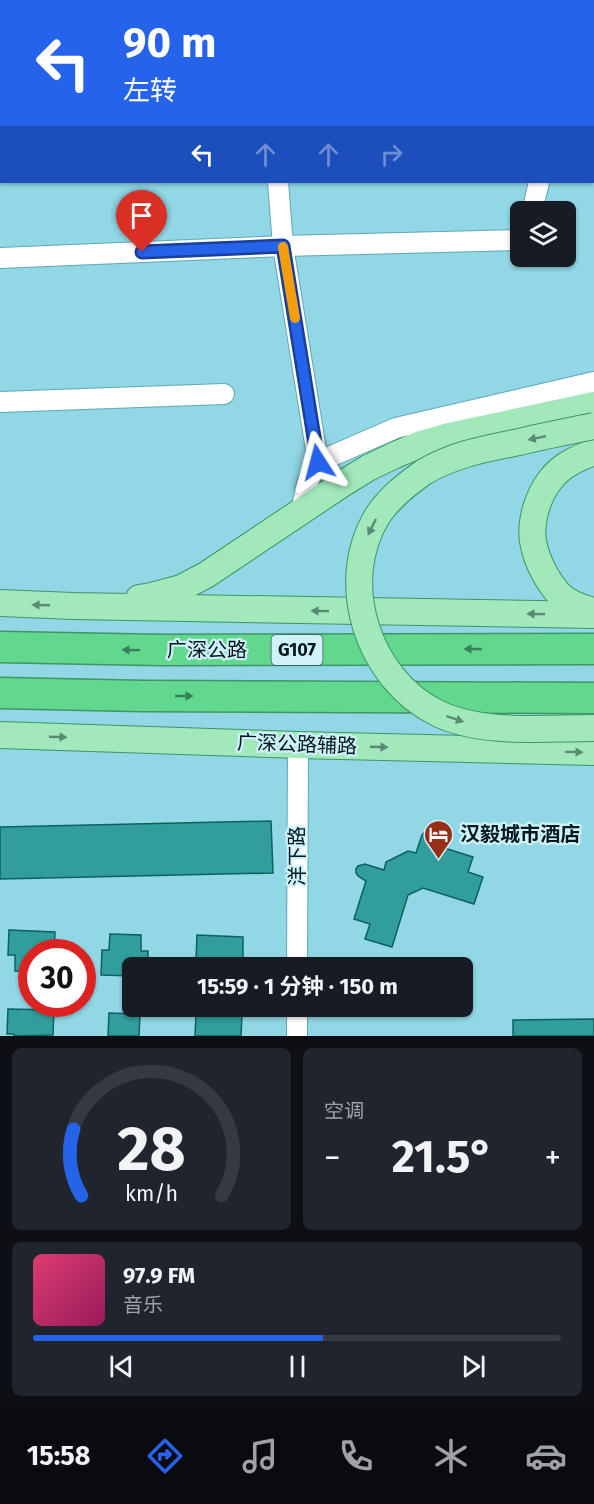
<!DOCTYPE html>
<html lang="zh">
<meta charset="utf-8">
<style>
body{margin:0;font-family:"Fira Sans","Noto Sans SC",sans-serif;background:#20242c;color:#f1f3f6;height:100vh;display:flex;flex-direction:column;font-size:22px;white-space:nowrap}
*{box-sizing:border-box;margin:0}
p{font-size:20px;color:#9ea1a6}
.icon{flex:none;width:33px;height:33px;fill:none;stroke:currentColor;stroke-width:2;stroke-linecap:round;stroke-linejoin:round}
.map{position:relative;height:1036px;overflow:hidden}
.sheet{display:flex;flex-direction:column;gap:12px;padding:12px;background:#0d0f14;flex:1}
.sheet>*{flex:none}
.top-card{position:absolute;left:0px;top:0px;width:594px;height:183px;box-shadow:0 2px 4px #0004;background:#2563eb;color:#fff;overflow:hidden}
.buttons{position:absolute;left:510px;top:201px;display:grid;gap:12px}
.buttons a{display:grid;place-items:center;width:66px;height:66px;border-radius:9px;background:#171b24;box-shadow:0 2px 4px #0004;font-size:30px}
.speed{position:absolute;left:18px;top:939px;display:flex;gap:12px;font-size:30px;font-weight:700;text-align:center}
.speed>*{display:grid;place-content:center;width:78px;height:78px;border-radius:50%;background:#171b24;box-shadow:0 2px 4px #0004;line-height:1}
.speed .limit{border:9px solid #d22;background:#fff;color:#111}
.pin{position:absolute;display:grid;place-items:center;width:51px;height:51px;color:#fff;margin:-62px -26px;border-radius:50% 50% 50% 0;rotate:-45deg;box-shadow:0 0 6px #0007}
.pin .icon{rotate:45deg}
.me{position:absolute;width:66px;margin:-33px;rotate:351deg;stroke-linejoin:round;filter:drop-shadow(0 0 4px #0008)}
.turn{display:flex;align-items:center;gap:21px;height:126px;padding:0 24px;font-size:27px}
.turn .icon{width:78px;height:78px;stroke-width:2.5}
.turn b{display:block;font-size:42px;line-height:51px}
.lanes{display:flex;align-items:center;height:57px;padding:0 24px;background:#0003;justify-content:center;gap:30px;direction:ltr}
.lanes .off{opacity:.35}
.big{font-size:45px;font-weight:700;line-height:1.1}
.sheet .widget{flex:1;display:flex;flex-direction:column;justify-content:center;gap:9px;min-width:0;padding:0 21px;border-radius:9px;background:#20242c}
.sheet .dial{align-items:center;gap:0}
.dial svg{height:156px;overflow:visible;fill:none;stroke:#363941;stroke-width:7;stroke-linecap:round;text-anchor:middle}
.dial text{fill:#f1f3f6;stroke:none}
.song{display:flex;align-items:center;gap:18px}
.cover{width:72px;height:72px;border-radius:9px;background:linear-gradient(135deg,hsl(340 70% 55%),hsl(330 70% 35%))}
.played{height:6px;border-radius:3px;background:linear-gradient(90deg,#2563eb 55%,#363941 55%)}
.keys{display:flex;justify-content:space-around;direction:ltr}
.heat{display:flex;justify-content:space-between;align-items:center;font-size:33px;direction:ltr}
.sheet .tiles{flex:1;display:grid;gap:12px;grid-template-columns:1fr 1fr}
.widget:last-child{grid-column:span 2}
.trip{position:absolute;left:122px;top:957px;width:351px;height:60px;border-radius:9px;background:#171b24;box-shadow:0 2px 4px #0004;font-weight:700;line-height:60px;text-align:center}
.tab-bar{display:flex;height:96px;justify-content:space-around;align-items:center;background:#090b0e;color:#9ea1a6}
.tab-bar .icon{width:42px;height:42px}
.tab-bar .active{color:#2563eb}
.tab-bar b{font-size:27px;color:#f1f3f6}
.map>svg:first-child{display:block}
</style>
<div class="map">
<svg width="594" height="1036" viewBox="0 0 594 1036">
<rect width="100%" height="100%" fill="#91d7e6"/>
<!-- building -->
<path fill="#319e9c" stroke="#0b6160" stroke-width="1.5" d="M271 821 273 873 0 879V827Z
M427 830H431L436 835 435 845 473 857 468 872 483 877 474 904 423 888 408 895 392 947 365 939 370 924 354 919 366 881 358 876 356 873V869L358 866 365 864 384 870 386 862 408 851 416 853 422 835Z
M9 930 55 932 54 952H32V972L15 971V955H8Z
M110 934 141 935V951H148V968H132V976L101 975 102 950H109Z
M197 935 243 937V962L235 961V968H203L204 960H196Z
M8 1009 54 1010 53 1035 14 1036V1034H7Z
M109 1013 140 1014 139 1036H108Z
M196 1014 242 1015 241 1036H195Z
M594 1019V1036H513V1020Z"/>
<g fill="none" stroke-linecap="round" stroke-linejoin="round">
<defs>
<path id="minor" d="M592 47H594
M0 111H2
M278 182 283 246 318 462 307 484 301 511
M532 212 539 182
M0 258 283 246 520 240
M0 402 224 394
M318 462 396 428 594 382
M297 968 298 745
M297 1036V1006"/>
<path id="major" d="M139 598 151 596 181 588 206 575 342 484 368 468 395 455 421 444 449 436 594 405
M0 603 73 606 594 615
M594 611C582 608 569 604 560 595 547 581 536 560 533 541 530 521 538 495 551 479 562 465 578 458 594 452
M0 735 298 745 594 752"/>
<path id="highway" d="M0 647 161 650 594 649
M0 693 143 696 594 698"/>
</defs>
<!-- minor casing -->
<use href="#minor" stroke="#61a6b5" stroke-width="22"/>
<!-- major casing -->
<use href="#major" stroke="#409466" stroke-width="28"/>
<!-- highway casing -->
<use href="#highway" stroke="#409466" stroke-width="33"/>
<!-- minor -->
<use href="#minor" stroke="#fff" stroke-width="20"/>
<!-- major -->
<use href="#major" stroke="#a1e8bb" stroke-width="26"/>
<!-- highway -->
<use href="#highway" stroke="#62d88e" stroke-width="30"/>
<defs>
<path id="major-bridge" d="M594 426C569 431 544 436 519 442 485 449 454 454 424 472 407 484 390 497 378 515 336 582 368 679 437 713 482 735 545 728 594 728"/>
</defs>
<!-- major-bridge casing -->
<use href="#major-bridge" stroke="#409466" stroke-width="28" stroke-linecap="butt"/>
<!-- major-bridge -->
<use href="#major-bridge" stroke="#a1e8bb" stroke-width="26"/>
</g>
<!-- one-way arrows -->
<defs><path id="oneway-solid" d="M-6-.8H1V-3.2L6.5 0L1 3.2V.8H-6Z" transform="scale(1.5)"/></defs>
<g fill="#598a74">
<use href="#oneway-solid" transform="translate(537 438) rotate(168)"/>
<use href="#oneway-solid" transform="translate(372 527) rotate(116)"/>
<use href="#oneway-solid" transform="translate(41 605) rotate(-178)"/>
<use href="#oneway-solid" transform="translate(320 611) rotate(-179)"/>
<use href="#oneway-solid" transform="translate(536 614) rotate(-179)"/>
<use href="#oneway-solid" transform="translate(455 719) rotate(18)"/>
<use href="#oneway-solid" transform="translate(58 737) rotate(2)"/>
<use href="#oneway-solid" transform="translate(379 747) rotate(2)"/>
<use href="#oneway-solid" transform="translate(574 752) rotate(1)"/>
</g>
<g fill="#36815b">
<use href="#oneway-solid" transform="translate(473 649) rotate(180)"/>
<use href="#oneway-solid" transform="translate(131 650) rotate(-179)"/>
<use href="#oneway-solid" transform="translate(184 696)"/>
</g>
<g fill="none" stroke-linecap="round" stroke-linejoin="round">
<defs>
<path id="route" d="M142 252 283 246 318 462"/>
</defs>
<!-- route casing -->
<use href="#route" stroke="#184099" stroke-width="15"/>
<!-- route -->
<use href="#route" stroke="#2563eb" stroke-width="10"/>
<!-- slow -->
<path stroke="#f59e0b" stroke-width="10" d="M283 247 295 318"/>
</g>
<!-- icons -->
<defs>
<symbol id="hotel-pin" viewBox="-11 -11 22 30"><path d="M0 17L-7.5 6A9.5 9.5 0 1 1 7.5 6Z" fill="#972e18" stroke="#cff1f9"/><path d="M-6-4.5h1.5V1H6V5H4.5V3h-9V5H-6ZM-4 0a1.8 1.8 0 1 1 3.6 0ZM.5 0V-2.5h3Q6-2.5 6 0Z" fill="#fff"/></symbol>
</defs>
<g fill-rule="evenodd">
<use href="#hotel-pin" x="422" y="818" width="33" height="45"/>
</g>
<g text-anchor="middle" stroke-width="4.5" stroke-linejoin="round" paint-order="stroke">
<!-- shield labels -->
<rect fill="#cff1f9" stroke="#3e585f" stroke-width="1.5" x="271.5" y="635" width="51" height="30" rx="4.5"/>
<g font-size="18" font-weight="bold" fill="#00171d">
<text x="297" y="656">G107</text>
</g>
<!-- street labels -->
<g font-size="20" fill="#00171d" stroke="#cff1f9">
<text x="207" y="657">广深公路</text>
<text transform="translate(297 744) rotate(2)" y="7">广深公路辅路</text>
<text transform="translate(297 856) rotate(-90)" y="7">洋下路</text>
</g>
<!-- poi labels -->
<g font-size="20" font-weight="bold" fill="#00171d" stroke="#cff1f9" text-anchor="start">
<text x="460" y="841">汉毅城市酒店</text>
</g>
</g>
</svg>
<div class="buttons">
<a><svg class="icon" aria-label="layers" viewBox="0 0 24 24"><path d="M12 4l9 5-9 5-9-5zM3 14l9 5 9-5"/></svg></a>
</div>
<div class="speed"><div class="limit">30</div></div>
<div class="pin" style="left:142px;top:252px;background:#d93025"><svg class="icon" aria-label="arrive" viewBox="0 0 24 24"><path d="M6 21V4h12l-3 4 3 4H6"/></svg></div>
<svg class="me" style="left:318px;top:462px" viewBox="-20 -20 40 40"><path d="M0-17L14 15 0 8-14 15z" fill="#2563eb" stroke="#fff" stroke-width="4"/></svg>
<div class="trip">15:59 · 1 分钟 · 150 m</div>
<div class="top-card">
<div class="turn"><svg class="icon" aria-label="left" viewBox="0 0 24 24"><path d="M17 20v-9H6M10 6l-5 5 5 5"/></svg><div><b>90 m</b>左转</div></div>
<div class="lanes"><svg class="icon" aria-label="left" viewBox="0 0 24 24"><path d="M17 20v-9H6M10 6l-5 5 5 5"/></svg><svg class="icon off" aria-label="ahead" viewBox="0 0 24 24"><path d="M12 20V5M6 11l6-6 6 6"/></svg><svg class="icon off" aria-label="ahead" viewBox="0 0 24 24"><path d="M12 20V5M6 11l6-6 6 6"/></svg><svg class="icon off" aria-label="right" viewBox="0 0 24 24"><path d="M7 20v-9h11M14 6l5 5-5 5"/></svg></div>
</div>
</div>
<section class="sheet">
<div class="tiles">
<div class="widget dial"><svg viewBox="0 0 100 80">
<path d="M14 69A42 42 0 1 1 86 69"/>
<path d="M14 69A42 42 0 0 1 10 35" stroke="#2563eb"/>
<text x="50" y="56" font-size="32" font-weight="700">28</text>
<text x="50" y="72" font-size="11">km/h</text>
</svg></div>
<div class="widget"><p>空调</p>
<div class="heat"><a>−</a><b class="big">21.5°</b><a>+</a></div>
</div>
<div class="widget">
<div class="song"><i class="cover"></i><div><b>97.9 FM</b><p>音乐</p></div></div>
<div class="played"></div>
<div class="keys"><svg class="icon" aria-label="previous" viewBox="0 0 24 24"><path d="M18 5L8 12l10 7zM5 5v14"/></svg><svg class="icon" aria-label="pause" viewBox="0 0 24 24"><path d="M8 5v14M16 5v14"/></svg><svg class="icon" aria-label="next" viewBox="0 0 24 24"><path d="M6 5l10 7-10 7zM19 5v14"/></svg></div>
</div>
</div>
</section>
<nav class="tab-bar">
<b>15:58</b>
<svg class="icon active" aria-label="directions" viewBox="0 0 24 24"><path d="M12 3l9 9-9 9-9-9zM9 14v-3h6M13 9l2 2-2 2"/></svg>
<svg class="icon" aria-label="music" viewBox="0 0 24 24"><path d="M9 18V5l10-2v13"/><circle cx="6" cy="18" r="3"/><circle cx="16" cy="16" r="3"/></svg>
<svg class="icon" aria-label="phone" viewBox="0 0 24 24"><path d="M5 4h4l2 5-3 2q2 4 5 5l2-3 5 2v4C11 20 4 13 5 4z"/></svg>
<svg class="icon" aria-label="climate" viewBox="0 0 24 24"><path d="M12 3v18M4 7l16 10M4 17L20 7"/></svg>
<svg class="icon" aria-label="car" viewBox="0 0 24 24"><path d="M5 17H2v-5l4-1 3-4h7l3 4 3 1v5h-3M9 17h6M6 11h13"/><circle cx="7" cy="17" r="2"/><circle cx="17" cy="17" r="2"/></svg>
</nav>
